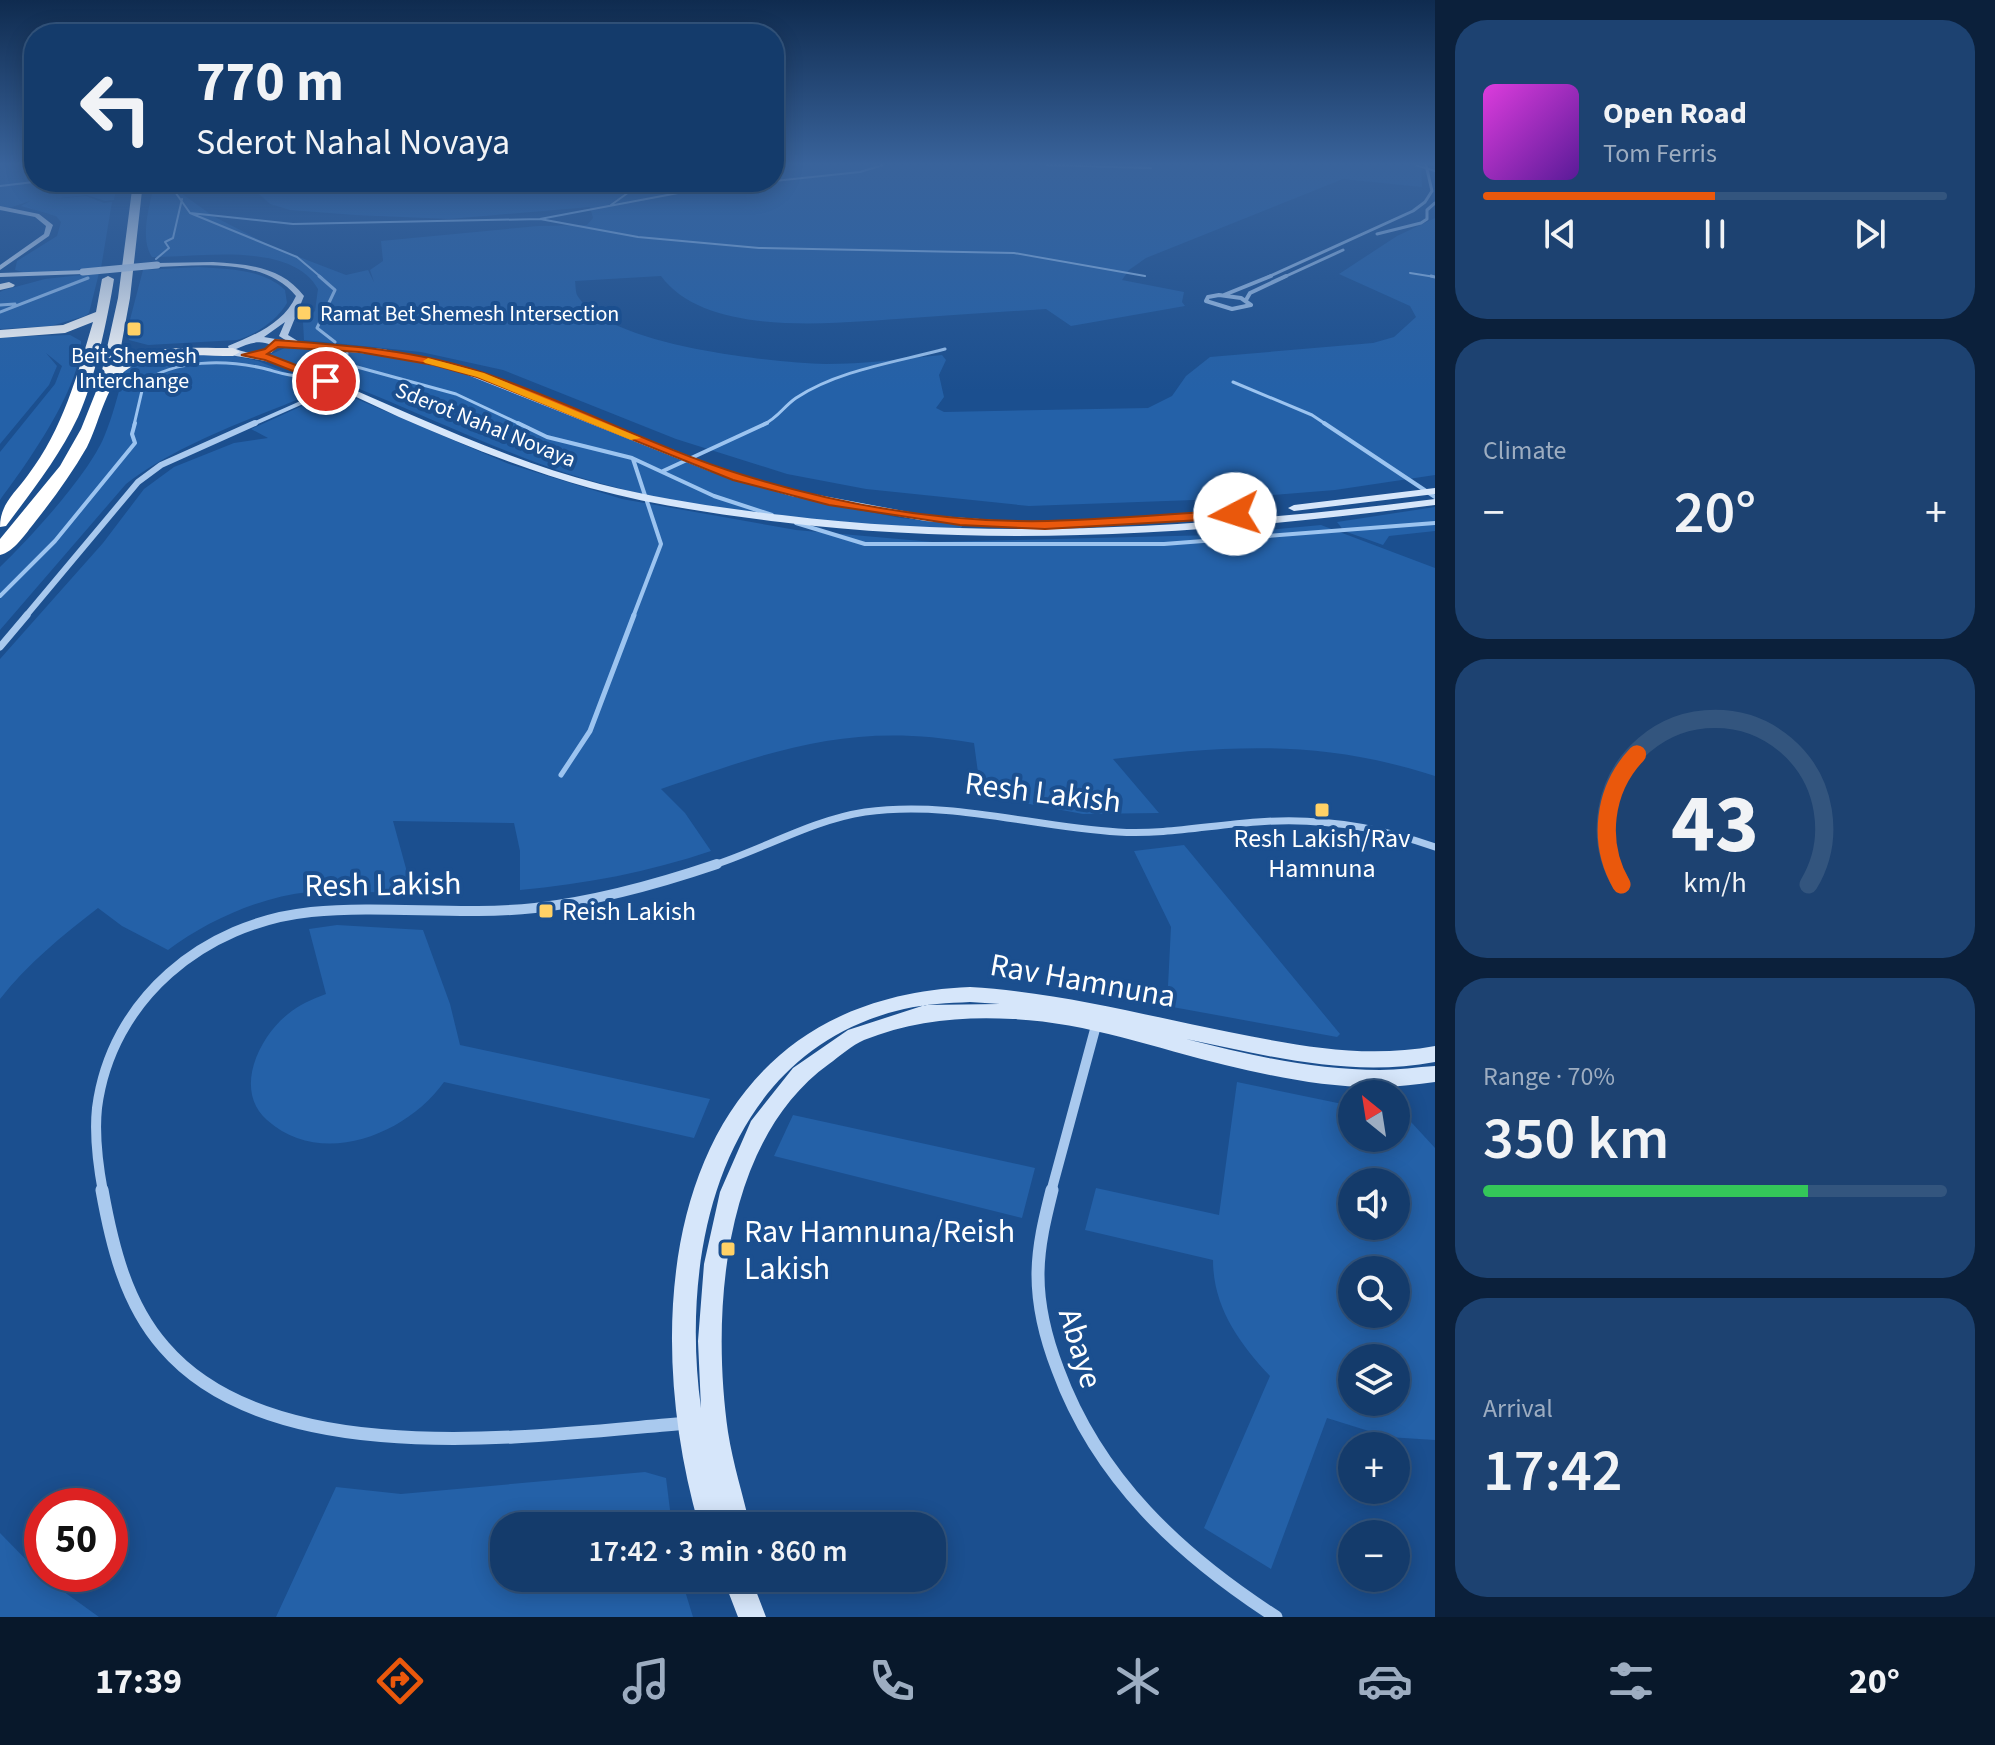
<!DOCTYPE html>
<meta charset="utf-8">
<style>
body{margin:0;font-family:"Source Sans 3",sans-serif;background:#1d4271;color:#f1f3f6;height:100vh;display:flex;flex-direction:column;font-size:30px;white-space:nowrap}
*{box-sizing:border-box;margin:0}
p{font-size:26px;color:#9dadc1}
.icon{flex:none;width:44px;height:44px;fill:none;stroke:currentColor;stroke-width:2;stroke-linecap:round;stroke-linejoin:round}
.map{position:relative;flex:1;overflow:hidden}
.panel{display:flex;flex-direction:column;gap:20px;padding:20px;background:#0b203b;width:560px}
.panel>*{flex:none}
.hud{position:absolute;left:24px;top:24px;width:760px;height:168px;border-radius:32px;box-shadow:0 4px 20px #0003,0 0 0 2px #33557e;background:#143b6b;color:#f1f3f6;overflow:hidden}
.needle{width:52px;rotate:330deg}
.tools{position:absolute;left:1338px;top:1080px;display:grid;gap:16px}
.tools a{display:grid;place-items:center;width:72px;height:72px;border-radius:50%;background:#143b6b;box-shadow:0 4px 20px #0003,0 0 0 2px #33557e;font-size:40px}
.speed{position:absolute;left:24px;top:1488px;display:flex;gap:16px;font-size:40px;font-weight:700;text-align:center}
.speed>*{display:grid;place-content:center;width:104px;height:104px;border-radius:50%;background:#143b6b;box-shadow:0 4px 20px #0003,0 0 0 2px #33557e;line-height:1}
.speed .limit{border:12px solid #d22;background:#fff;color:#111}
.pin{position:absolute;display:grid;place-items:center;width:68px;height:68px;color:#fff;margin:-34px;border:4px solid #fff;border-radius:50%;box-shadow:0 2px 8px #0007}
.me{position:absolute;width:88px;margin:-44px;rotate:265deg;stroke-linejoin:round;filter:drop-shadow(0 0 6px #0008)}
.turn{display:flex;align-items:center;gap:28px;height:168px;padding:0 40px;font-size:36px}
.turn .icon{width:104px;height:104px;stroke-width:2.5}
.turn b{display:block;font-size:56px;line-height:68px}
.big{font-size:60px;font-weight:600;line-height:1.1}
.panel .widget{flex:1;display:flex;flex-direction:column;justify-content:center;gap:12px;min-width:0;padding:0 28px;border-radius:32px;background:#1d4271}
.panel .dial{align-items:center;gap:0}
.dial svg{height:208px;overflow:visible;fill:none;stroke:#33557e;stroke-width:7;stroke-linecap:round;text-anchor:middle}
.dial text{fill:#f1f3f6;stroke:none}
.song{display:flex;align-items:center;gap:24px}
.cover{width:96px;height:96px;border-radius:12px;background:linear-gradient(135deg,hsl(300 70% 55%),hsl(270 70% 35%))}
.played{height:8px;border-radius:4px;background:linear-gradient(90deg,#ea580c 50%,#33557e 50%)}
.keys{display:flex;justify-content:space-around;direction:ltr}
.heat{display:flex;justify-content:space-between;align-items:center;font-size:44px;direction:ltr}
.charge{height:12px;border-radius:6px;background:linear-gradient(90deg,#34c759 70%,#33557e 0)}
.trip{position:absolute;left:490px;top:1512px;width:456px;height:80px;border-radius:32px;background:#143b6b;box-shadow:0 4px 20px #0003,0 0 0 2px #33557e;font-weight:600;line-height:80px;text-align:center}
.dock{display:flex;height:128px;justify-content:space-around;align-items:center;background:#08182b;color:#9dadc1}
.dock .icon{width:56px;height:56px}
.dock .current{color:#ea580c}
.dock b{font-size:36px;color:#f1f3f6}
main{display:flex;flex:1;min-height:0}
.map>svg:first-child{display:block}
</style>
<main>
<div class="map">
<svg width="1435" height="1617" viewBox="0 0 1435 1617">
<rect width="100%" height="100%" fill="#1b4f8f"/>
<!-- green -->
<path fill="#2461a8" fill-rule="evenodd" d="M0 165H34V182H108L105 193 115 194 114 200 105 201 87 195 52 199 86 196 104 203 112 202 101 268 30 274 15 270 17 261 57 236 61 222 56 216 21 206 30 201 0 211Z
M774 165H1421L1422 187 1343 179 1146 258 1129 270 1122 280 1184 292 1182 302 1185 306 1071 326 1046 309C1001 312 956 315 911 318 842 322 708 340 661 276L575 281C576 287 575 294 579 298 612 346 769 362 825 364 864 364 903 359 942 355L946 360 939 375 944 397 936 408 944 412 1148 408 1172 396 1186 376 1210 357 1373 343 1394 337 1416 317 1410 306 1339 274 1397 236 1435 218V475L1335 490 1221 499 1029 506 866 489 787 474 676 439 503 370 421 352 304 340 303 322 315 311 318 289C291 240 196 258 152 257 139 238 150 203 155 182H176L178 191 213 216 273 247 346 275 368 270 374 282 370 270 383 261 381 241 538 226 587 225 593 218 590 207 449 219 355 215 290 210 270 204 259 194 234 182H774Z
M199 267C228 269 263 269 285 290L287 303C277 320 256 335 237 340L148 345 129 340 127 331 143 270Z
M99 273 89 313 85 316 51 326 0 329V292L4 290 45 279Z
M70 335 81 341C82 386 27 464 0 500V452L55 384 62 366 46 353 57 366 49 385 0 444V337Z
M287 347 375 352 455 369 729 478 812 501 901 518 963 525 961 528C833 526 689 513 566 473 465 439 370 387 267 356Z
M218 353 258 361 310 382 315 388 313 393C250 420 181 442 126 484L0 630V567C31 537 88 475 104 437 113 416 118 393 125 371L145 359Z
M345 394 509 464 622 499 796 530 933 542 1214 535 1321 525 1435 568V776C1320 739 1231 745 1113 759L1159 813 1083 814 981 795 974 743C851 721 775 750 661 789L685 813 711 851C649 872 585 884 520 890V851L514 823 393 821 413 894C379 893 343 889 309 892 259 897 207 921 168 950L122 926 98 908C62 936 27 964 0 999V659L103 543 144 489 174 467 234 443 268 438 251 429 326 395Z
M1435 507V531L1389 536 1383 545 1344 531 1337 522Z
M1184 845 1340 1034 1337 1037 1167 1006 1171 927 1134 851Z
M337 925 423 930 450 1004 460 1045 710 1099 694 1138 444 1082C407 1134 322 1169 267 1120 233 1090 259 1037 288 1014 299 1005 312 999 326 994L309 929Z
M1237 1082 1352 1106V1138H1396V1110H1400L1435 1148V1440L1388 1437 1327 1418 1271 1569 1204 1528 1270 1376C1239 1343 1213 1307 1213 1260L1085 1230 1096 1188 1219 1215ZM1352 1182H1396V1226H1352ZM1352 1270H1396V1314H1352ZM1352 1358H1396V1402H1352Z
M793 1115 1035 1168 1022 1218 774 1156Z
M645 1472 666 1478 672 1526H504V1578H681L693 1617H276L336 1487 401 1494Z
M0 1533 42 1576 99 1617H0Z"/>
<g fill="none" stroke-linecap="round" stroke-linejoin="round">
<!-- stream-far3 -->
<path stroke="#9cc4f0" stroke-width="2" d="M1045 165 1151 168
M1415 165 1435 171
M774 181 860 172 883 165
M168 182 190 213 297 257 322 278
M0 186 34 182
M611 205 643 182
M190 213 293 224 540 219 694 190 763 182
M540 219 638 237 759 248 1014 253 1145 276
M156 259 169 248 165 242 173 238 182 199
M1410 273 1435 277"/>
<!-- stream-far2 -->
<path stroke="#9cc4f0" stroke-width="3" d="M319 276 335 290 317 328 335 342
M1431 276 1435 277
M0 305 15 304
M0 312 88 278
M347 353 346 364 456 394 522 425
M316 371 346 360
M1233 382 1312 415 1327 425
M134 425 144 382C176 359 226 360 262 368 275 371 286 376 300 376
M763 425C779 417 783 407 796 398 838 370 897 362 945 349"/>
<!-- stream-far1 -->
<path stroke="#9cc4f0" stroke-width="4" d="M518 423 547 437 632 458 714 496 772 515
M1324 423 1435 497
M633 459 661 544 633 617
M663 471 767 423
M796 523 865 544H1164L1435 523
M0 596 55 541 135 443 132 434 135 423"/>
<!-- stream -->
<path stroke="#9cc4f0" stroke-width="5" d="M561 775 590 731 634 615"/>
<!-- street-far5 -->
<path stroke="#a9c9ee" stroke-width="3" d="M1377 234 1421 223 1427 219V210L1435 203
M1266 278 1413 211 1425 202 1432 191 1426 165
M1282 278 1343 250"/>
<!-- street-far4 -->
<path stroke="#a9c9ee" stroke-width="4" d="M1219 295 1241 298 1251 305 1232 309 1206 301 1208 297Z
M1224 295 1271 276
M1246 300 1250 293 1286 276
M251 425 321 394 353 392"/>
<!-- street-far3 -->
<path stroke="#a9c9ee" stroke-width="6" d="M25 617 138 482 161 465 255 423"/>
<!-- street-far2 -->
<path stroke="#a9c9ee" stroke-width="7" d="M0 647 27 615
M711 866C762 850 812 820 865 812 951 800 1033 827 1118 832 1164 835 1211 825 1257 822 1319 817 1376 826 1435 847"/>
<!-- street-far1 -->
<path stroke="#a9c9ee" stroke-width="10" d="M103 1192C98 1165 94 1136 97 1108 111 999 204 923 311 912 386 905 461 916 535 908 597 901 658 884 717 864
M1051 1192 1097 1022"/>
<!-- street -->
<path stroke="#a9c9ee" stroke-width="13" d="M102 1190C112 1246 126 1304 164 1347 274 1475 538 1435 688 1423
M1052 1190C1045 1218 1038 1246 1038 1275 1038 1308 1046 1339 1058 1370 1098 1479 1180 1555 1276 1617"/>
<!-- secondary -->
<path fill="#d6e6fa" fill-rule="evenodd" d="M0 206 39 214 53 225 49 236 0 270V265L44 234 46 226 35 217 0 210Z
M213 262C248 264 282 267 304 296L288 335 301 343 383 349 461 366 717 467 797 491 925 515 1007 521 1013 524 1007 527 925 521 791 496 709 471 455 370 383 355 279 346 271 353 267 350 271 345C259 339 247 344 236 349 248 354 264 354 277 358 289 362 301 367 312 372 407 411 499 458 600 484 659 499 721 508 782 515 1000 542 1218 526 1435 499V505C1217 533 999 549 780 522 716 514 652 505 590 488 525 470 461 444 399 417 358 398 316 377 273 363 260 359 245 358 231 355L228 346C255 335 284 323 296 296 265 258 201 265 157 267L153 265 157 263ZM285 322 279 336 287 341 264 337Z
M86 270 83 274 0 277V273Z
M1435 488V494L1294 511 1288 508 1294 505Z
M970 987C1058 992 1144 1015 1229 1032 1299 1046 1365 1059 1435 1046V1062C1350 1078 1269 1056 1186 1039 1249 1055 1314 1070 1380 1070 1398 1070 1417 1067 1435 1066V1082C1417 1084 1399 1087 1381 1087 1328 1088 1276 1077 1225 1065 1156 1048 1085 1022 1013 1019 962 1016 911 1021 864 1040 852 1045 840 1056 829 1064 723 1140 711 1312 728 1432 733 1464 743 1495 750 1526H699C633 1295 675 999 970 987ZM970 1002 1000 1004 925 1005 848 1030 793 1068 751 1121 720 1192 704 1264 698 1341 701 1408C679 1248 723 1051 904 1009 926 1004 948 1003 970 1002Z
M723 1578H751L766 1617H738Z"/>
<!-- highway -->
<path fill="#fff" fill-rule="evenodd" d="M133 182H143L130 298 118 363C151 344 196 348 233 348L240 352 233 356C201 356 152 350 125 371 105 387 99 424 87 447 72 473 54 498 35 522 26 533 14 552 0 555V539L60 466 81 429 99 384 118 298Z
M108 276 114 279C108 317 94 383 78 417 59 457 32 491 6 526L0 527C0 504 15 493 28 475 63 429 77 376 93 322L65 333 0 338V330L63 325 96 312 102 279Z
M9 282 15 285 13 287 0 290V284Z"/>
<!-- secondary-bridge -->
<path stroke="#d6e6fa" stroke-width="7" d="M83 272 157 265"/>
</g>
<!-- sky -->
<linearGradient id="sky" x2="0" y2="1"><stop stop-color="#0f2b4f"/><stop offset="0.42" stop-color="#39639b"/><stop offset="1" stop-color="#39639b" stop-opacity="0"/></linearGradient>
<rect width="1435" height="391" fill="url(#sky)"/>
<!-- route -->
<path fill="#ea580c" stroke="#983908" stroke-width="2" d="M275 340C346 345 417 350 484 373 572 403 655 448 743 475 840 505 946 523 1048 521 1110 519 1173 514 1235 510L1241 514 1235 518 1045 529 960 525 829 505 733 480 477 377 434 365 359 352 278 347 267 354 330 378 331 381 326 384 265 360 241 355 265 349Z"/>
<!-- slow -->
<path fill="#f59e0b" d="M428 358 484 373 641 438 631 440 477 377 425 363 423 361Z"/>
<!-- markers -->
<g fill="#ffd166" stroke="#1b4f8f" stroke-width="3">
<rect x="296" y="305" width="16" height="16" rx="4"/>
<rect x="126" y="321" width="16" height="16" rx="4"/>
<rect x="1314" y="802" width="16" height="16" rx="4"/>
<rect x="538" y="903" width="16" height="16" rx="4"/>
<rect x="720" y="1241" width="16" height="16" rx="4"/>
</g>
<g text-anchor="middle" stroke-width="8" stroke-linejoin="round" paint-order="stroke">
<!-- far-poi labels -->
<g font-size="22" fill="#fff" stroke="#1b4f8f" text-anchor="start">
<text x="320" y="321">Ramat Bet Shemesh Intersection</text>
<text x="134" y="363" text-anchor="middle">Beit Shemesh<tspan x="134" dy="25">Interchange</tspan></text>
</g>
<!-- far-street labels -->
<g font-size="22" fill="#fff" stroke="#1b4f8f">
<text transform="translate(486 424) rotate(22)" y="8">Sderot Nahal Novaya</text>
</g>
<!-- poi labels -->
<g font-size="26" fill="#fff" stroke="#1b4f8f">
<text x="1322" y="847">Resh Lakish/Rav<tspan x="1322" dy="30">Hamnuna</tspan></text>
<text x="562" y="920" text-anchor="start">Reish Lakish</text>
</g>
<!-- near-street labels -->
<g font-size="32" fill="#fff" stroke="#1b4f8f">
<text transform="translate(1043 792) rotate(7)" y="11">Resh Lakish</text>
<text transform="translate(383 884) rotate(-1)" y="11">Resh Lakish</text>
<text transform="translate(1083 980) rotate(10)" y="11">Rav Hamnuna</text>
<text transform="translate(1081 1348) rotate(73)" y="11">Abaye</text>
</g>
<!-- near-poi labels -->
<g font-size="32" fill="#fff" stroke="#1b4f8f" text-anchor="start">
<text x="744" y="1242">Rav Hamnuna/Reish<tspan x="744" dy="37">Lakish</tspan></text>
</g>
</g>
</svg>
<div class="tools">
<a><svg class="needle" viewBox="-14 -14 28 28"><path d="M0-13l5 13h-10z" fill="#e53935"/><path d="M0 13l5-13h-10z" fill="#9dadc1"/></svg></a>
<a><svg class="icon" aria-label="sound" viewBox="0 0 24 24"><path d="M4 9h4l5-4v14l-5-4H4zM17 9q2 3 0 6"/></svg></a>
<a><svg class="icon" aria-label="search" viewBox="0 0 24 24"><circle cx="10" cy="10" r="6"/><path d="M15 15l6 6"/></svg></a>
<a><svg class="icon" aria-label="layers" viewBox="0 0 24 24"><path d="M12 4l9 5-9 5-9-5zM3 14l9 5 9-5"/></svg></a>
<a>+</a>
<a>−</a>
</div>
<div class="speed"><div class="limit">50</div></div>
<div class="pin" style="left:326px;top:381px;background:#d93025"><svg class="icon" aria-label="arrive" viewBox="0 0 24 24"><path d="M6 21V4h12l-3 4 3 4H6"/></svg></div>
<svg class="me" style="left:1235px;top:514px" viewBox="-20 -20 40 40"><circle r="19" fill="#fff"/><path d="M0-13L10 11 0 6-10 11z" fill="#ea580c"/></svg>
<div class="trip">17:42 · 3 min · 860 m</div>
<div class="hud">
<div class="turn"><svg class="icon" aria-label="left" viewBox="0 0 24 24"><path d="M17 20v-9H6M10 6l-5 5 5 5"/></svg><div><b>770 m</b>Sderot Nahal Novaya</div></div>
</div>
</div>
<section class="panel">
<div class="widget">
<div class="song"><i class="cover"></i><div><b>Open Road</b><p>Tom Ferris</p></div></div>
<div class="played"></div>
<div class="keys"><svg class="icon" aria-label="previous" viewBox="0 0 24 24"><path d="M18 5L8 12l10 7zM5 5v14"/></svg><svg class="icon" aria-label="pause" viewBox="0 0 24 24"><path d="M8 5v14M16 5v14"/></svg><svg class="icon" aria-label="next" viewBox="0 0 24 24"><path d="M6 5l10 7-10 7zM19 5v14"/></svg></div>
</div>
<div class="widget"><p>Climate</p>
<div class="heat"><a>−</a><b class="big">20°</b><a>+</a></div>
</div>
<div class="widget dial"><svg viewBox="0 0 100 80">
<path d="M14 69A42 42 0 1 1 86 69"/>
<path d="M14 69A42 42 0 0 1 20 19" stroke="#ea580c"/>
<text x="50" y="56" font-size="32" font-weight="700">43</text>
<text x="50" y="72" font-size="11">km/h</text>
</svg></div>
<div class="widget"><p>Range · 70%</p><b class="big">350 km</b><div class="charge"></div></div>
<div class="widget"><p>Arrival</p><b class="big">17:42</b></div>
</section>
</main>
<nav class="dock">
<b>17:39</b>
<svg class="icon current" aria-label="directions" viewBox="0 0 24 24"><path d="M12 3l9 9-9 9-9-9zM9 14v-3h6M13 9l2 2-2 2"/></svg>
<svg class="icon" aria-label="music" viewBox="0 0 24 24"><path d="M9 18V5l10-2v13"/><circle cx="6" cy="18" r="3"/><circle cx="16" cy="16" r="3"/></svg>
<svg class="icon" aria-label="phone" viewBox="0 0 24 24"><path d="M5 4h4l2 5-3 2q2 4 5 5l2-3 5 2v4C11 20 4 13 5 4z"/></svg>
<svg class="icon" aria-label="climate" viewBox="0 0 24 24"><path d="M12 3v18M4 7l16 10M4 17L20 7"/></svg>
<svg class="icon" aria-label="car" viewBox="0 0 24 24"><path d="M5 17H2v-5l4-1 3-4h7l3 4 3 1v5h-3M9 17h6M6 11h13"/><circle cx="7" cy="17" r="2"/><circle cx="17" cy="17" r="2"/></svg>
<svg class="icon" aria-label="filters" viewBox="0 0 24 24"><path d="M4 7h16M4 17h16"/><circle cx="9" cy="7" r="2"/><circle cx="15" cy="17" r="2"/></svg>
<b>20°</b>
</nav>
